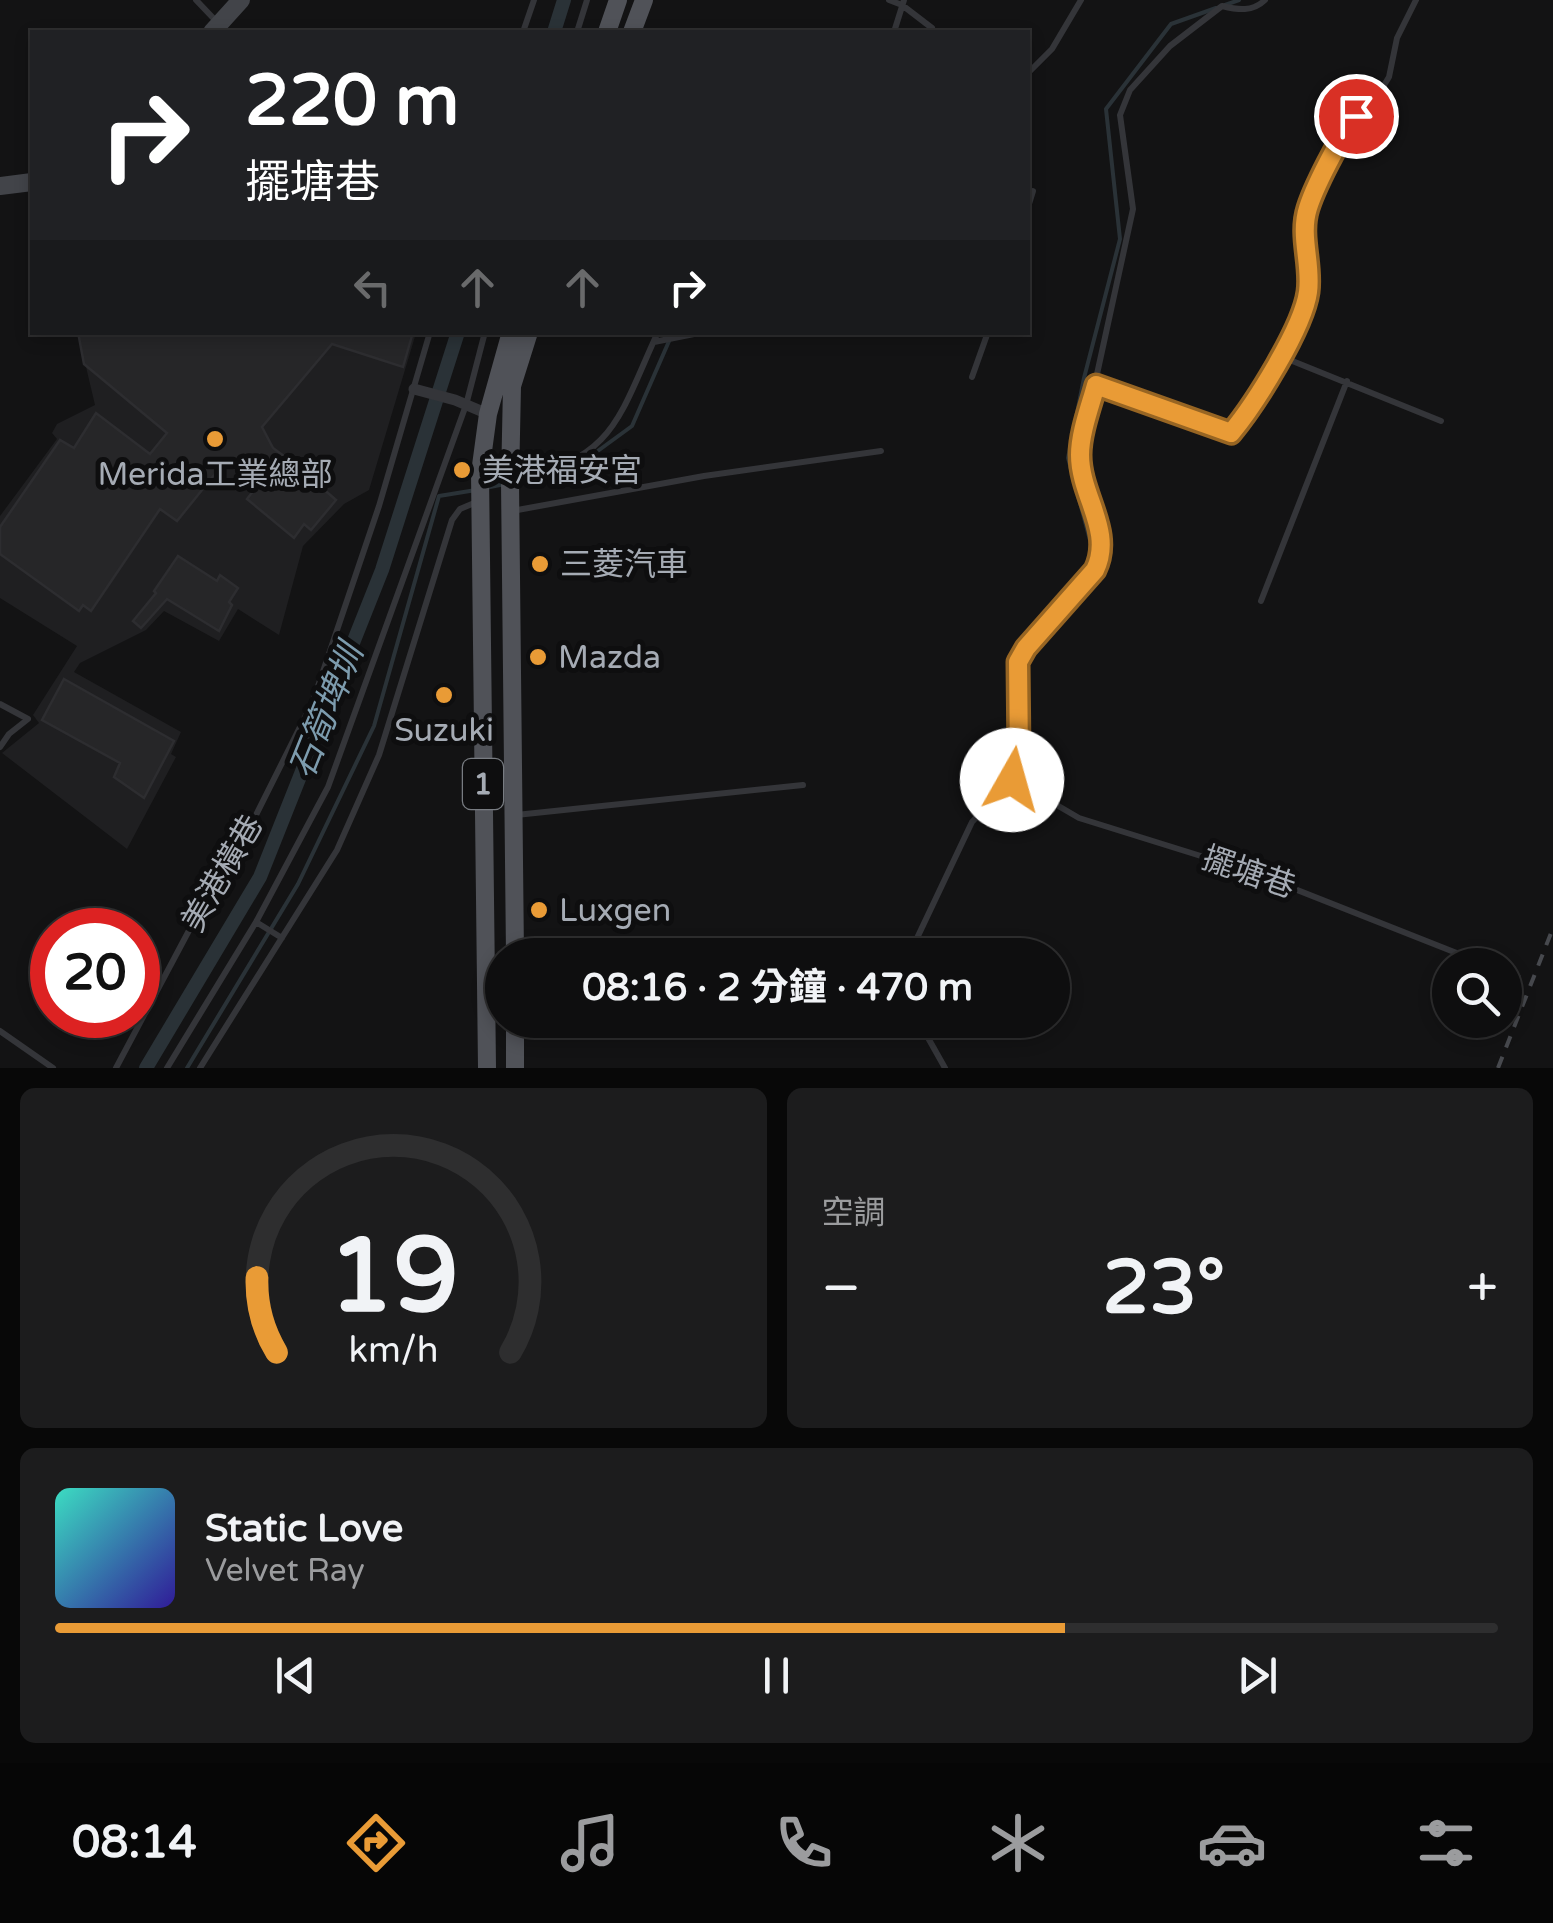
<!DOCTYPE html>
<html lang="zh-TW">
<meta charset="utf-8">
<style>
body{margin:0;font-family:"Varela Round","Noto Sans TC",sans-serif;background:#1c1c1d;color:#f1f3f6;height:100vh;display:flex;flex-direction:column;font-size:38px;white-space:nowrap}
*{box-sizing:border-box;margin:0}
p{font-size:32px;color:#9b9c9e}
.icon{flex:none;width:55px;height:55px;fill:none;stroke:currentColor;stroke-width:2;stroke-linecap:round;stroke-linejoin:round}
.map{position:relative;height:1068px;overflow:hidden}
.panel{display:flex;flex-direction:column;gap:20px;padding:20px;background:#080808;flex:1}
.panel>*{flex:none}
.guide{position:absolute;left:30px;top:30px;width:1000px;height:305px;border-radius:0px;box-shadow:0 5px 15px #0003,0 0 0 2px #2e2e2f;background:#202124;color:#fff;overflow:hidden}
.controls{position:absolute;left:1432px;top:948px;display:grid;gap:20px}
.controls a{display:grid;place-items:center;width:90px;height:90px;border-radius:50%;background:#0e0e0f;box-shadow:0 5px 15px #0003,0 0 0 2px #2e2e2f;font-size:50px}
.speed{position:absolute;left:30px;top:908px;display:flex;gap:20px;font-size:50px;font-weight:700;text-align:center}
.speed>*{display:grid;place-content:center;width:130px;height:130px;border-radius:50%;background:#0e0e0f;box-shadow:0 5px 15px #0003,0 0 0 2px #2e2e2f;line-height:1}
.speed .limit{border:15px solid #d22;background:#fff;color:#111}
.pin{position:absolute;display:grid;place-items:center;width:85px;height:85px;color:#fff;margin:-42px;border:5px solid #fff;border-radius:50%;box-shadow:0 2px 10px #0007}
.me{position:absolute;width:110px;margin:-55px;rotate:7deg;stroke-linejoin:round;filter:drop-shadow(0 0 8px #0008)}
.turn{display:flex;align-items:center;gap:35px;height:210px;padding:0 50px;font-size:45px}
.turn .icon{width:130px;height:130px;stroke-width:2.5}
.turn b{display:block;font-size:70px;line-height:85px}
.lanes{display:flex;align-items:center;height:95px;padding:0 50px;background:#0003;justify-content:center;gap:50px;direction:ltr}
.lanes .off{opacity:.35}
.big{font-size:75px;font-weight:700;line-height:1.1}
.panel .card{flex:1;display:flex;flex-direction:column;justify-content:center;gap:15px;min-width:0;padding:0 35px;border-radius:15px;background:#1c1c1d}
.panel .dial{align-items:center;gap:0}
.dial svg{height:260px;overflow:visible;fill:none;stroke:#2e2e2f;stroke-width:7;stroke-linecap:round;text-anchor:middle}
.dial text{fill:#f1f3f6;stroke:none}
.song{display:flex;align-items:center;gap:30px}
.cover{width:120px;height:120px;border-radius:15px;background:linear-gradient(135deg,hsl(170 70% 55%),hsl(250 70% 35%))}
.played{height:10px;border-radius:5px;background:linear-gradient(90deg,#e99b36 70%,#2e2e2f 70%)}
.keys{display:flex;justify-content:space-around;direction:ltr}
.heat{display:flex;justify-content:space-between;align-items:center;font-size:55px;direction:ltr}
.panel .tiles{flex:1;display:grid;gap:20px;grid-template-columns:1fr 1fr}
.card:last-child{grid-column:span 2}
.trip{position:absolute;left:485px;top:938px;width:585px;height:100px;border-radius:50px;background:#0e0e0f;box-shadow:0 5px 15px #0003,0 0 0 2px #2e2e2f;font-weight:700;line-height:100px;text-align:center}
.menu{display:flex;height:160px;justify-content:space-around;align-items:center;background:#060606;color:#9b9c9e}
.menu .icon{width:70px;height:70px}
.menu .selected{color:#e99b36}
.menu b{font-size:45px;color:#f1f3f6}
.map>svg:first-child{display:block}
</style>
<div class="map">
<svg width="1553" height="1068" viewBox="0 0 1553 1068">
<rect width="100%" height="100%" fill="#131314"/>
<!-- built -->
<path fill="#1f1f21" d="M78 333H416L369 490 344 504 303 546 279 635 238 609 219 641 164 611 146 630 80 663 74 672 181 732 171 754 176 757 127 849 2 753 39 723 33 715 77 646 0 598V516L57 439 52 433 57 424 95 405Z"/>
<g fill="none" stroke-linecap="round" stroke-linejoin="round">
<!-- stream -->
<path stroke="#2a3237" stroke-width="4" d="M1225 5 1239 0
M515 482 569 472 632 426 673 332
M485 488 505 484
M1091 544 1068 458 1084 378 1120 239 1106 109 1171 24 1216 8
M187 1068 298 884 374 726 439 496 476 490"/>
<!-- canal -->
<path stroke="#2a3237" stroke-width="14" d="M554 32 564 0
M146 1068 260 877 382 570 458 332"/>
</g>
<!-- building -->
<path fill="#262628" stroke="#2d2d30" stroke-width="2.5" d="M78 332H413L403 367 332 344 262 427 273 448 300 468 304 462 317 475 313 480 336 500 311 530 304 524 294 538 247 499 258 485 227 459 177 521 160 509 91 611 83 605 79 611 0 554V527L60 440 74 448 96 413 150 454 167 433 84 364Z
M178 556 217 581 220 575 238 588 229 602 232 605 219 631 167 599 141 628 133 621 156 593 154 591Z
M64 679 174 741 144 798 114 777 120 763 42 720Z"/>
<g fill="none" stroke-linecap="round" stroke-linejoin="round">
<!-- lane -->
<path stroke="#343539" stroke-width="6" d="M196 0 216 21
M889 0 902 5 932 28 928 32
M523 32 534 0
M577 32 587 0
M894 32 904 0
M1028 73 1052 49 1081 0
M1028 207 1033 191
M654 342 704 332
M1280 356 1441 421
M972 377 988 332
M1095 385 1231 433 1253 406 1305 309 1309 266 1304 226 1308 206 1348 124 1378 95 1389 77 1397 38 1416 0
M515 475C614 465 621 411 658 332
M512 511 704 476 881 451
M1261 601 1347 381
M0 704 28 719 9 734 0 747
M1012 779 1079 818 1249 871 1487 965
M516 815 803 785
M256 922 282 938
M553 955 680 943
M909 955 972 822 1012 779 1019 756 1018 662 1026 648 1095 570C1113 533 1084 492 1080 452L1133 209 1120 115 1130 90 1170 46 1222 6C1238 10 1253 12 1265 0
M1505 972 1518 977
M918 1020 945 1068
M0 1031 53 1068
M929 1036 954 1020
M116 1068 202 906 240 847 313 701 379 506 430 332
M167 1068 256 922 328 787 466 405 485 332
M200 1068 337 850 379 755 452 520 460 509 479 501"/>
<!-- street -->
<path stroke="#343539" stroke-width="11" d="M414 389 455 400 488 414"/>
<!-- secondary -->
<path stroke="#424449" stroke-width="18" d="M212 32 241 0
M0 186 32 182"/>
<!-- primary -->
<path stroke="#505258" stroke-width="18" d="M607 32 618 0
M632 32 644 0
M515 955 510 482 512 386 529 332
M487 1068 480 473 488 414 511 332
M515 1068V1020"/>
<!-- rail -->
<path stroke="#47494e" stroke-width="4" stroke-dasharray="12 10" stroke-linecap="butt" d="M1498 1068 1553 928"/>
</g>
<g fill="none" stroke-linecap="round" stroke-linejoin="round">
<defs>
<path id="route" d="M1012 780 1019 756 1018 662 1026 648 1095 570C1114 531 1080 496 1080 455 1080 433 1090 407 1096 385L1231 433C1255 404 1303 328 1308 292 1312 264 1299 236 1308 208 1317 179 1335 152 1348 124L1356 116"/>
</defs>
<!-- route casing -->
<use href="#route" stroke="#976523" stroke-width="25"/>
<!-- route -->
<use href="#route" stroke="#e99b36" stroke-width="18"/>
</g>
<!-- markers -->
<g fill="#e99b36" stroke="#0e0e0f" stroke-width="4">
<circle cx="215" cy="439" r="10"/>
<circle cx="462" cy="470" r="10"/>
<circle cx="540" cy="564" r="10"/>
<circle cx="538" cy="657" r="10"/>
<circle cx="444" cy="695" r="10"/>
<circle cx="539" cy="910" r="10"/>
</g>
<g text-anchor="middle" stroke-width="10" stroke-linejoin="round" paint-order="stroke">
<!-- shield labels -->
<rect fill="#0e0e0f" stroke="#787c82" stroke-width="2.5" x="463" y="759" width="40" height="50" rx="8"/>
<g font-size="30" font-weight="bold" fill="#a5abb4">
<text x="483" y="794">1</text>
</g>
<!-- poi labels -->
<g font-size="32" fill="#a5abb4" stroke="#0e0e0f" text-anchor="start">
<text x="482" y="481">美港福安宮</text>
<text x="215" y="485" text-anchor="middle">Merida工業總部</text>
<text x="560" y="575">三菱汽車</text>
<text x="558" y="668">Mazda</text>
<text x="444" y="741" text-anchor="middle">Suzuki</text>
<text x="559" y="921">Luxgen</text>
</g>
<!-- street labels -->
<g font-size="32" fill="#a5abb4" stroke="#0e0e0f">
<text transform="translate(1249 872) rotate(19)" y="11">擺塘巷</text>
<text transform="translate(222 873) rotate(-60)" y="11">美港橫巷</text>
</g>
<!-- water labels -->
<g font-size="35" font-style="italic" fill="#7d9cae" stroke="#0e0e0f">
<text transform="translate(326 711) rotate(-68)" y="12">石筍埤圳</text>
</g>
</g>
</svg>
<div class="controls">
<a><svg class="icon" aria-label="search" viewBox="0 0 24 24"><circle cx="10" cy="10" r="6"/><path d="M15 15l6 6"/></svg></a>
</div>
<div class="speed"><div class="limit">20</div></div>
<div class="pin" style="left:1356px;top:116px;background:#d93025"><svg class="icon" aria-label="arrive" viewBox="0 0 24 24"><path d="M6 21V4h12l-3 4 3 4H6"/></svg></div>
<svg class="me" style="left:1012px;top:780px" viewBox="-20 -20 40 40"><circle r="19" fill="#fff"/><path d="M0-13L10 11 0 6-10 11z" fill="#e99b36"/></svg>
<div class="trip">08:16 · 2 分鐘 · 470 m</div>
<div class="guide">
<div class="turn"><svg class="icon" aria-label="right" viewBox="0 0 24 24"><path d="M7 20v-9h11M14 6l5 5-5 5"/></svg><div><b>220 m</b>擺塘巷</div></div>
<div class="lanes"><svg class="icon off" aria-label="left" viewBox="0 0 24 24"><path d="M17 20v-9H6M10 6l-5 5 5 5"/></svg><svg class="icon off" aria-label="ahead" viewBox="0 0 24 24"><path d="M12 20V5M6 11l6-6 6 6"/></svg><svg class="icon off" aria-label="ahead" viewBox="0 0 24 24"><path d="M12 20V5M6 11l6-6 6 6"/></svg><svg class="icon" aria-label="right" viewBox="0 0 24 24"><path d="M7 20v-9h11M14 6l5 5-5 5"/></svg></div>
</div>
</div>
<section class="panel">
<div class="tiles">
<div class="card dial"><svg viewBox="0 0 100 80">
<path d="M14 69A42 42 0 1 1 86 69"/>
<path d="M14 69A42 42 0 0 1 8 46" stroke="#e99b36"/>
<text x="50" y="56" font-size="32" font-weight="700">19</text>
<text x="50" y="72" font-size="11">km/h</text>
</svg></div>
<div class="card"><p>空調</p>
<div class="heat"><a>−</a><b class="big">23°</b><a>+</a></div>
</div>
<div class="card">
<div class="song"><i class="cover"></i><div><b>Static Love</b><p>Velvet Ray</p></div></div>
<div class="played"></div>
<div class="keys"><svg class="icon" aria-label="previous" viewBox="0 0 24 24"><path d="M18 5L8 12l10 7zM5 5v14"/></svg><svg class="icon" aria-label="pause" viewBox="0 0 24 24"><path d="M8 5v14M16 5v14"/></svg><svg class="icon" aria-label="next" viewBox="0 0 24 24"><path d="M6 5l10 7-10 7zM19 5v14"/></svg></div>
</div>
</div>
</section>
<nav class="menu">
<b>08:14</b>
<svg class="icon selected" aria-label="directions" viewBox="0 0 24 24"><path d="M12 3l9 9-9 9-9-9zM9 14v-3h6M13 9l2 2-2 2"/></svg>
<svg class="icon" aria-label="music" viewBox="0 0 24 24"><path d="M9 18V5l10-2v13"/><circle cx="6" cy="18" r="3"/><circle cx="16" cy="16" r="3"/></svg>
<svg class="icon" aria-label="phone" viewBox="0 0 24 24"><path d="M5 4h4l2 5-3 2q2 4 5 5l2-3 5 2v4C11 20 4 13 5 4z"/></svg>
<svg class="icon" aria-label="climate" viewBox="0 0 24 24"><path d="M12 3v18M4 7l16 10M4 17L20 7"/></svg>
<svg class="icon" aria-label="car" viewBox="0 0 24 24"><path d="M5 17H2v-5l4-1 3-4h7l3 4 3 1v5h-3M9 17h6M6 11h13"/><circle cx="7" cy="17" r="2"/><circle cx="17" cy="17" r="2"/></svg>
<svg class="icon" aria-label="filters" viewBox="0 0 24 24"><path d="M4 7h16M4 17h16"/><circle cx="9" cy="7" r="2"/><circle cx="15" cy="17" r="2"/></svg>
</nav>
